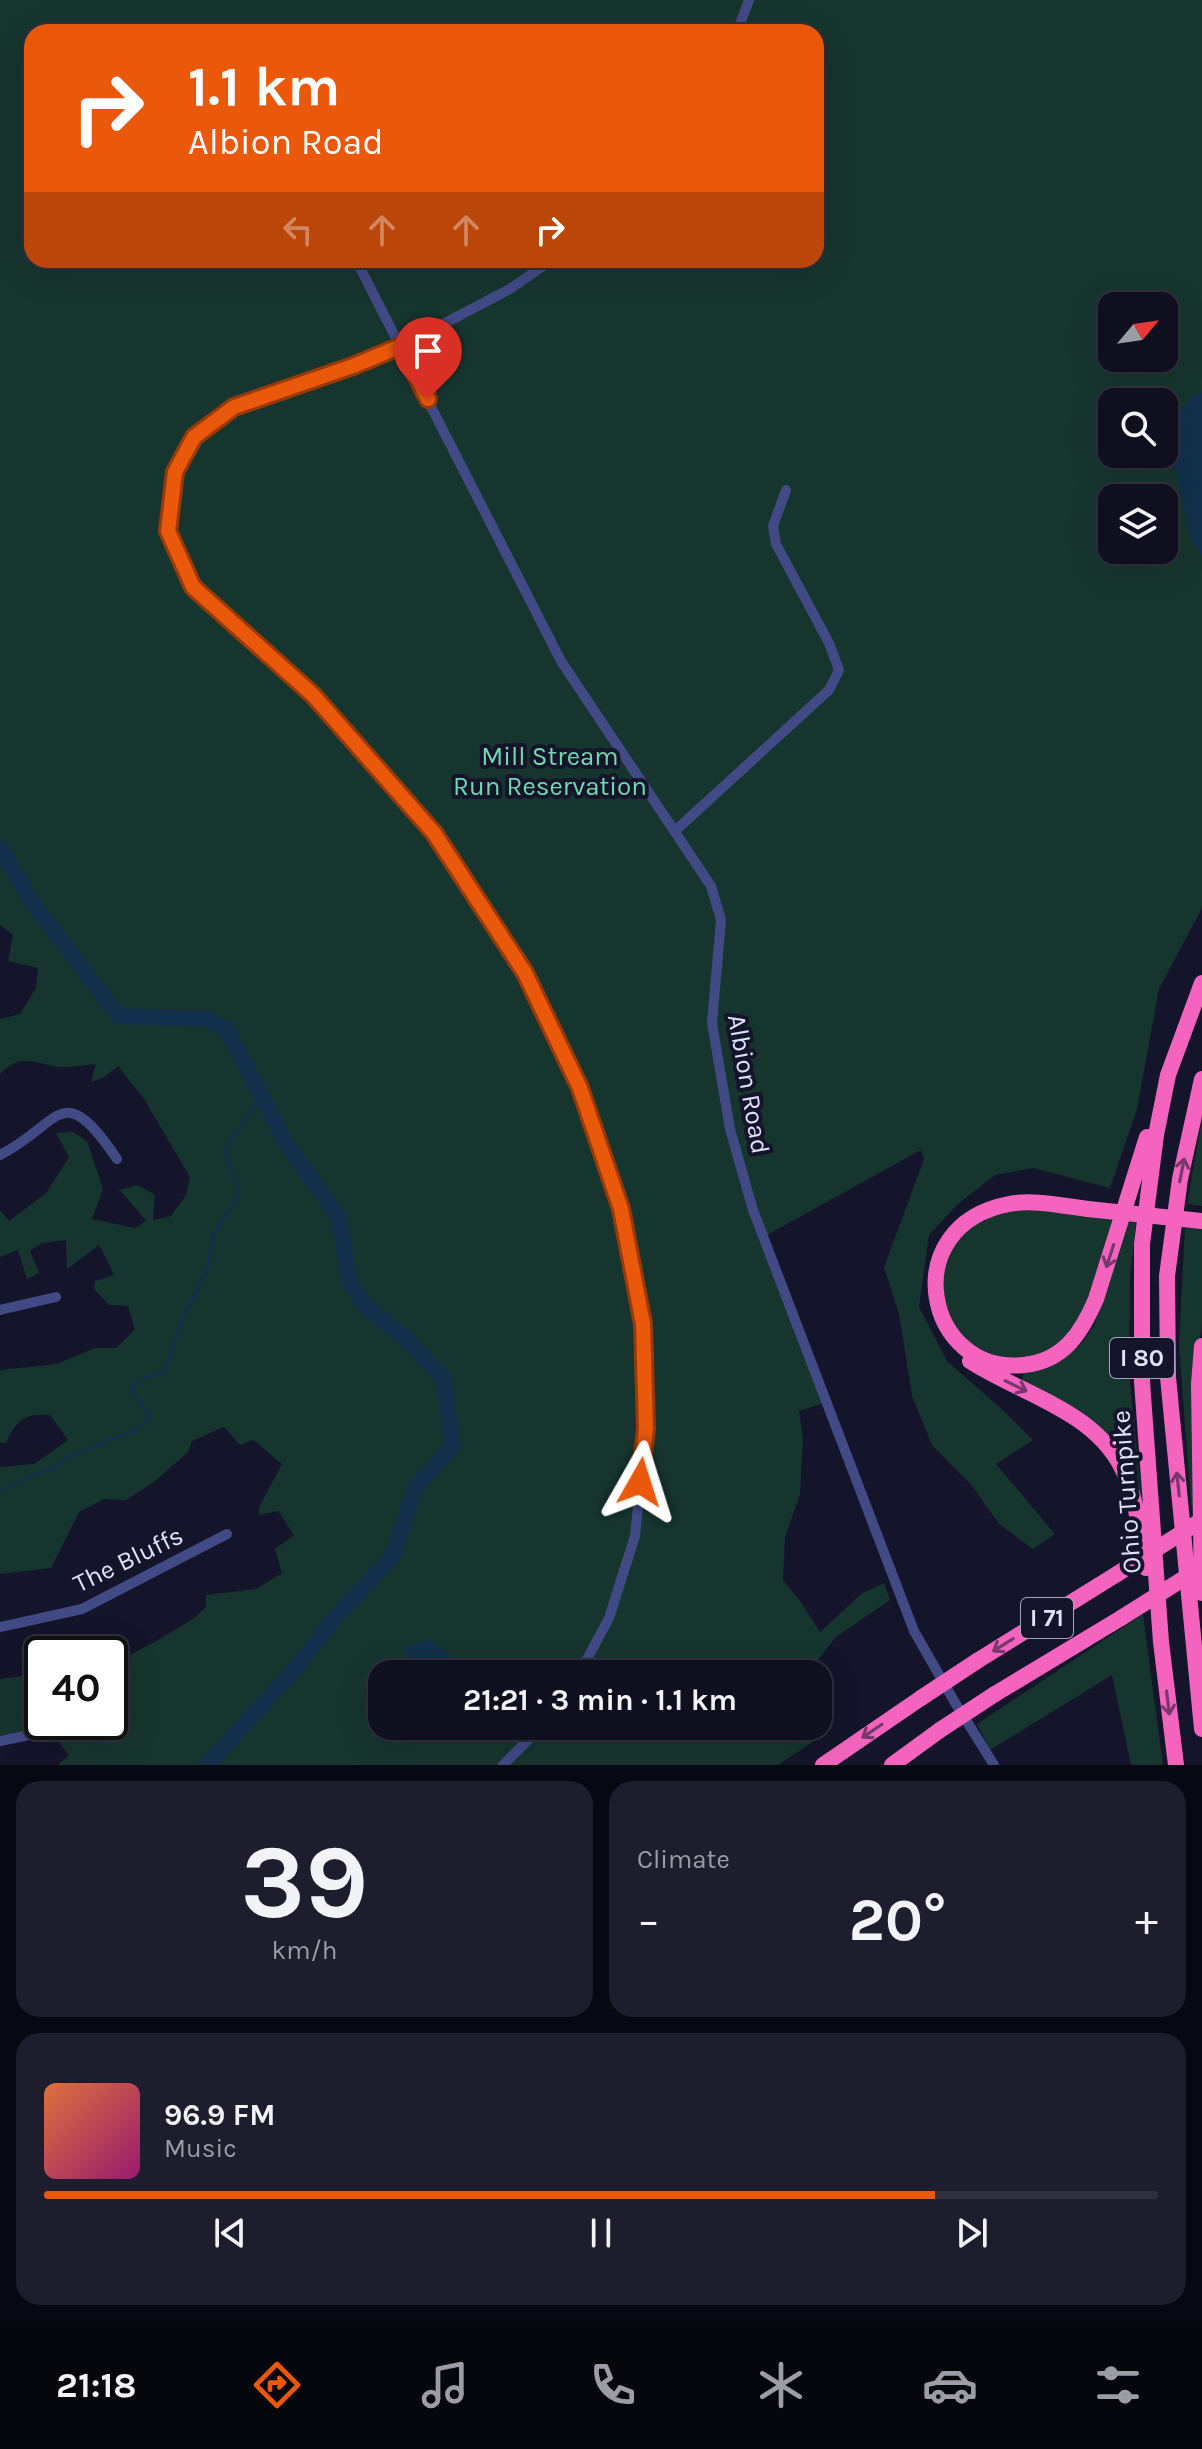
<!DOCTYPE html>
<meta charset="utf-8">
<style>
body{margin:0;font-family:Karla,sans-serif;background:#1d1d2d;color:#f1f3f6;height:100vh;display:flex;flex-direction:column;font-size:30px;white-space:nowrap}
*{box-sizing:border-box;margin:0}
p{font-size:26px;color:#9b9ca5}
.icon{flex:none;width:44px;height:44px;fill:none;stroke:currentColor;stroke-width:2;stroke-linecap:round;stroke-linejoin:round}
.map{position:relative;height:1765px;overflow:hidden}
.sheet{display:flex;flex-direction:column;gap:16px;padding:16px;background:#080812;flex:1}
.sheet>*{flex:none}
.top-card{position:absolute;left:24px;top:24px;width:800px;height:244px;border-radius:24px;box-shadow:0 8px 32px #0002,0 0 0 2px #2f2f3e;background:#ea580c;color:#fff;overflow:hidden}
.needle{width:52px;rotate:61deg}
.fabs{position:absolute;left:1098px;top:292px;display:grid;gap:16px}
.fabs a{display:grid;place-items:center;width:80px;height:80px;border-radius:16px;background:#0f0f20;box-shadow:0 8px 32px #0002,0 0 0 2px #2f2f3e;font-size:40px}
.speed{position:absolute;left:24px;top:1636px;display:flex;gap:16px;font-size:40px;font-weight:700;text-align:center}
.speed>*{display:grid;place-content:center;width:104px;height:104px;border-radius:50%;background:#0f0f20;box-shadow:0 8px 32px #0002,0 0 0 2px #2f2f3e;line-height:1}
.speed .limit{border:4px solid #111;border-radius:12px;background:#fff;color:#111}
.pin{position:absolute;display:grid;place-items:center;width:68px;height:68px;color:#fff;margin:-82px -34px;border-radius:50% 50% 50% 0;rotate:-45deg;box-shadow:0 0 8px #0007}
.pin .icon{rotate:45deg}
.me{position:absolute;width:88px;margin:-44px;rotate:6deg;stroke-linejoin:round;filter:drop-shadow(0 0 6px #0008)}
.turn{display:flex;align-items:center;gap:28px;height:168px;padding:0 32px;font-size:36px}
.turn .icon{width:104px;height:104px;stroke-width:2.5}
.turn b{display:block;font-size:56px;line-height:68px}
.lanes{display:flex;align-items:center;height:76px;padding:0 32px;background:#0003;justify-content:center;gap:40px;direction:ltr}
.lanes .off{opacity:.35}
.big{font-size:60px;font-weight:700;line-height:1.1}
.sheet .tile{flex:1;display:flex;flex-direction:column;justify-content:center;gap:12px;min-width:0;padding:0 28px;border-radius:24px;background:#1d1d2d}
.sheet .dial{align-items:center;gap:0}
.dial b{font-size:104px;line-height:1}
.song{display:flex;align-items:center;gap:24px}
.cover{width:96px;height:96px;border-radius:12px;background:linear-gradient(135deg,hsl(20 70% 55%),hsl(320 70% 35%))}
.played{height:8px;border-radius:4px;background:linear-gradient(90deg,#ea580c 80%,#2f2f3e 80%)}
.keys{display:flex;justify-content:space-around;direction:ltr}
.heat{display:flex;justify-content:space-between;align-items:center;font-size:44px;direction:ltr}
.sheet .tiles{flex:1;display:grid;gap:16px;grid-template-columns:1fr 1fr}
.tile:last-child{grid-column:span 2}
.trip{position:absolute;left:368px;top:1660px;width:464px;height:80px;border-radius:24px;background:#0f0f20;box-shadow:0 8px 32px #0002,0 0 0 2px #2f2f3e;font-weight:700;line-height:80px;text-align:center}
.dock{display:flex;height:128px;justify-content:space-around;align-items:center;background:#06060d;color:#9b9ca5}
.dock .icon{width:56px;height:56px}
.dock .on{color:#ea580c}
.dock b{font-size:36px;color:#f1f3f6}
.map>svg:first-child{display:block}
</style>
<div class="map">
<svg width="1202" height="1765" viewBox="0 0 1202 1765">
<rect width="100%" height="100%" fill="#14142b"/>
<!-- green -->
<path fill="#17352f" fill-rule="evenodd" d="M0 0H1202V908L1159 989 1137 1109 1110 1188 1033 1168 995 1175 958 1204 929 1235 919 1307 947 1361 1006 1413 1033 1440 996 1464 1055 1534 1033 1549 999 1524 972 1486 932 1445 912 1396 899 1314 884 1267 924 1159 921 1150 765 1236 828 1402 799 1411 803 1438 800 1495 785 1537 783 1580 800 1601 820 1632 861 1594 884 1583 890 1600 836 1637 807 1674H382V1726H817L811 1743 778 1765H58L69 1755 50 1732H20L0 1736V1679L42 1674V1722H110V1663L117 1662 160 1639 194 1618 206 1607V1595L256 1589 282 1573 275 1549 294 1535 278 1511 259 1515V1507L282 1464 253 1440 240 1445 224 1427 192 1441 188 1452 154 1482 126 1500 104 1499 79 1512 51 1568 0 1574V1467L34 1464 68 1440 50 1415C24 1413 17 1420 6 1443H0V1370L57 1364 95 1348H116L135 1330 128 1306 109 1305 94 1289 95 1281 114 1275 99 1245 67 1269 66 1240 42 1243 30 1251 39 1273 27 1279 18 1250 0 1257V1210L9 1221 46 1193 69 1157 56 1133 73 1132 87 1141 103 1189 92 1219 135 1228 146 1221 121 1191H117L138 1185 155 1195 153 1220 171 1216 186 1195 190 1177 144 1099 118 1066 103 1078 91 1082 96 1064C85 1065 73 1067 62 1067 36 1065 23 1051 0 1074V1019L20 1014 36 988 38 968 8 961 13 935 0 925ZM32 32H816V260H32ZM1112 306H1164V358H1112ZM1112 402H1164V454H1112ZM1112 498H1164V550H1112Z
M1202 1118V1206L1187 1204Z
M1007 1209H1034L1113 1219 1081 1324 1052 1353 1007 1361 967 1343 944 1309 943 1263 964 1229Z
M1126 1221 1136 1222 1130 1278 1129 1372 1142 1502 1126 1465 1020 1383 1024 1373 1075 1349 1088 1335 1095 1323Z
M1185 1226 1202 1228V1326L1194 1370 1197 1503 1191 1506 1179 1344Z
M1143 1614 1163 1765H1131L1112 1675 990 1750 977 1724Z"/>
<!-- water -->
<path fill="#12304b" d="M1202 392V555L1192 542 1166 427 1194 395Z
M431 1640 451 1657 456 1674H413L403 1647Z"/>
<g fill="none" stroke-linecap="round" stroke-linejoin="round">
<!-- stream -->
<path stroke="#12304b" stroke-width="3" d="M0 1491 29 1476 53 1469 68 1457 137 1429 150 1417 131 1389 143 1379 165 1371 180 1325 207 1270 213 1236 240 1192 225 1154 235 1133 262 1097"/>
<!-- river -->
<path stroke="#12304b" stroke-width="16" d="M0 847 32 902 119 1016 206 1019 227 1029 285 1141 339 1218 349 1279 363 1304 407 1340 444 1379 453 1446 415 1488 393 1556 331 1622 297 1667 207 1765"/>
<!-- minor -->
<path stroke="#424a86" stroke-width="10" d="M238 27 240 32
M737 32 749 0
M356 260 561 661 711 886 721 920 712 1023 730 1129 753 1210 914 1631 954 1701 994 1765
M552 260 510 289 401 346 353 366 234 407 194 437 175 472 168 531 193 587 313 695 434 833 525 973 580 1088 621 1209 643 1324 646 1428 635 1536 609 1618 579 1674
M675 831 829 690 839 670 829 643 776 544 773 526 786 490
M0 1155C61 1124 61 1076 117 1159
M0 1310 56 1297
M0 1627 82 1609 227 1534
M0 1741 34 1734
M503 1765 542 1726"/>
<!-- highway -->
<path stroke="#f464be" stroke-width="16" d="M1202 1079 1180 1179 1167 1276 1168 1377 1202 1729
M1088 1209C1063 1206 1034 1199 1009 1204 894 1226 926 1376 1024 1365 1064 1361 1082 1332 1096 1299L1147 1137
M1202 1346 1199 1384 1202 1593
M970 1361C1024 1396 1101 1412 1126 1477 1138 1505 1140 1538 1146 1568
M977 1661 1117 1574
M995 1694 1121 1618
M823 1765 921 1698
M892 1765 940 1730
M1176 1765 1161 1642 1142 1382V1244L1156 1135 1168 1075 1202 983"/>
<!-- highway-bridge -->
<path stroke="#f464be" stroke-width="16" d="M1088 1209 1202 1221
M1117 1574 1202 1520
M1121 1618 1202 1567
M921 1698 977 1661
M940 1730 995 1694"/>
</g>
<!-- one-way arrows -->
<defs><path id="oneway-shaft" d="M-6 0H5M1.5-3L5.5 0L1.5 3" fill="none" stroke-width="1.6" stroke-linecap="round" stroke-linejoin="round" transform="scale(2)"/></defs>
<g stroke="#79386d">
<use href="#oneway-shaft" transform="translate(1182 1170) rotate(-79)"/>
<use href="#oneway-shaft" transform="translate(1110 1256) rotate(108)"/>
<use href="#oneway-shaft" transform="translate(1016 1386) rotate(26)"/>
<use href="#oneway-shaft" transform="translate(1178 1484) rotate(-96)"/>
<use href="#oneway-shaft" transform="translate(1003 1645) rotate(148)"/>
<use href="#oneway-shaft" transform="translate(1168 1703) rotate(83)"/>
<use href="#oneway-shaft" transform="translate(872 1731) rotate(146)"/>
</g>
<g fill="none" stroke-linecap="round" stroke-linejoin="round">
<defs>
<path id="route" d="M428 399 401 346 353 366 234 407 194 437 175 472 168 531 193 587 313 695 434 833 525 973 580 1088 621 1209 643 1324 646 1428 640 1482"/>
</defs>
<!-- route casing -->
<use href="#route" stroke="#983908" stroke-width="20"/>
<!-- route -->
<use href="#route" stroke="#ea580c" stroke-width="14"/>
</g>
<g text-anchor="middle" stroke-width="8" stroke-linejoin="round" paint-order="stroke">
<!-- shield labels -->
<g fill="#14142b" stroke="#a3a4be" stroke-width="2">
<rect x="1110" y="1338" width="64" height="40" rx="6"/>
<rect x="1021" y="1598" width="52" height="40" rx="6"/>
</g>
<g font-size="24" font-weight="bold" fill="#e0e1fd">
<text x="1142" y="1366">I 80</text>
<text x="1047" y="1626">I 71</text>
</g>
<!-- park labels -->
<g font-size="26" fill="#6fd9af" stroke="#14142b">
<text x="550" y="765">Mill Stream<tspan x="550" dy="30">Run Reservation</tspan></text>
</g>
<!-- street labels -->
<g font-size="26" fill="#e0e1fd" stroke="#14142b">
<text transform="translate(749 1084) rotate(80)" y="9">Albion Road</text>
<text transform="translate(1126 1492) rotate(-94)" y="9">Ohio Turnpike</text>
<text transform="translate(128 1559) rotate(-26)" y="9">The Bluffs</text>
</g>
</g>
</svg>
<div class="fabs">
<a><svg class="needle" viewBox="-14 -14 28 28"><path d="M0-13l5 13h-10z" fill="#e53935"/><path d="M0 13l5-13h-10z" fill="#9b9ca5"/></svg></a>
<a><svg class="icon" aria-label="search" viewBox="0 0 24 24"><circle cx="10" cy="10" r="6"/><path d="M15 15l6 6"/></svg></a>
<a><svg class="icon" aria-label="layers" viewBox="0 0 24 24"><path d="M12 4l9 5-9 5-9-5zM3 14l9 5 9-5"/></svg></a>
</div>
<div class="speed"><div class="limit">40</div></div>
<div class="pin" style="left:428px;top:399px;background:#d93025"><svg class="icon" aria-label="arrive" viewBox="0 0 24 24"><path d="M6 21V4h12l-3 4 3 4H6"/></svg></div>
<svg class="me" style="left:640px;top:1482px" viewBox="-20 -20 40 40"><path d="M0-17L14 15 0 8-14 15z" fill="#ea580c" stroke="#fff" stroke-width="4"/></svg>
<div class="trip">21:21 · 3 min · 1.1 km</div>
<div class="top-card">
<div class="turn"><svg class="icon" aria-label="right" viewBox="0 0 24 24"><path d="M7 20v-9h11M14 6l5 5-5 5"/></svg><div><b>1.1 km</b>Albion Road</div></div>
<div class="lanes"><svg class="icon off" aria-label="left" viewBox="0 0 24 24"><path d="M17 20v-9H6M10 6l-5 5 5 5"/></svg><svg class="icon off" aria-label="ahead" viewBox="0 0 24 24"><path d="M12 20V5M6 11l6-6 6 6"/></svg><svg class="icon off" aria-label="ahead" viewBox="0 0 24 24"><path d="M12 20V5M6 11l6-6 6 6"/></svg><svg class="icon" aria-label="right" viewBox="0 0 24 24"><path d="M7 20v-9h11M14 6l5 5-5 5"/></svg></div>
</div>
</div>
<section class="sheet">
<div class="tiles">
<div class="tile dial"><b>39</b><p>km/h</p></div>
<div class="tile"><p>Climate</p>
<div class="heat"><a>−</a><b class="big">20°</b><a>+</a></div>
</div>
<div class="tile">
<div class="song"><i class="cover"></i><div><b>96.9 FM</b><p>Music</p></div></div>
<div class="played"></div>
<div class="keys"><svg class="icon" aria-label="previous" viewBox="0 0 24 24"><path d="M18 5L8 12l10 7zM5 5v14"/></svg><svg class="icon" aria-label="pause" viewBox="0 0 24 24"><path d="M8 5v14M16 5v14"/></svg><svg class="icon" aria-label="next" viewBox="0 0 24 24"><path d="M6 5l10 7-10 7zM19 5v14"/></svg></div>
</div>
</div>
</section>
<nav class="dock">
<b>21:18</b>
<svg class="icon on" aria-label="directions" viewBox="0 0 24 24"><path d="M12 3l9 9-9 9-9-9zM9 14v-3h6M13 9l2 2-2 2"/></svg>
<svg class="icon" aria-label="music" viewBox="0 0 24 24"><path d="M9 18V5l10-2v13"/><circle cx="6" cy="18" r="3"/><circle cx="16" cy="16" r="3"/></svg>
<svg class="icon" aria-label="phone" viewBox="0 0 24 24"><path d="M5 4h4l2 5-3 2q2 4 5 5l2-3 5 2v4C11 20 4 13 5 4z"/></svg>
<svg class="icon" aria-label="climate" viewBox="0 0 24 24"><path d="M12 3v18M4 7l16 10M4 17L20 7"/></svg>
<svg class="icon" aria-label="car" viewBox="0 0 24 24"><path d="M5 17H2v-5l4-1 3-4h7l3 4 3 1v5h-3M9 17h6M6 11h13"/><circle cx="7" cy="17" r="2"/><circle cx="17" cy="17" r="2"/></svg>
<svg class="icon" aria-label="filters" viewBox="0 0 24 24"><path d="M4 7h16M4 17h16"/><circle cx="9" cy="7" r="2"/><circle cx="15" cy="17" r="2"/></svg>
</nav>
